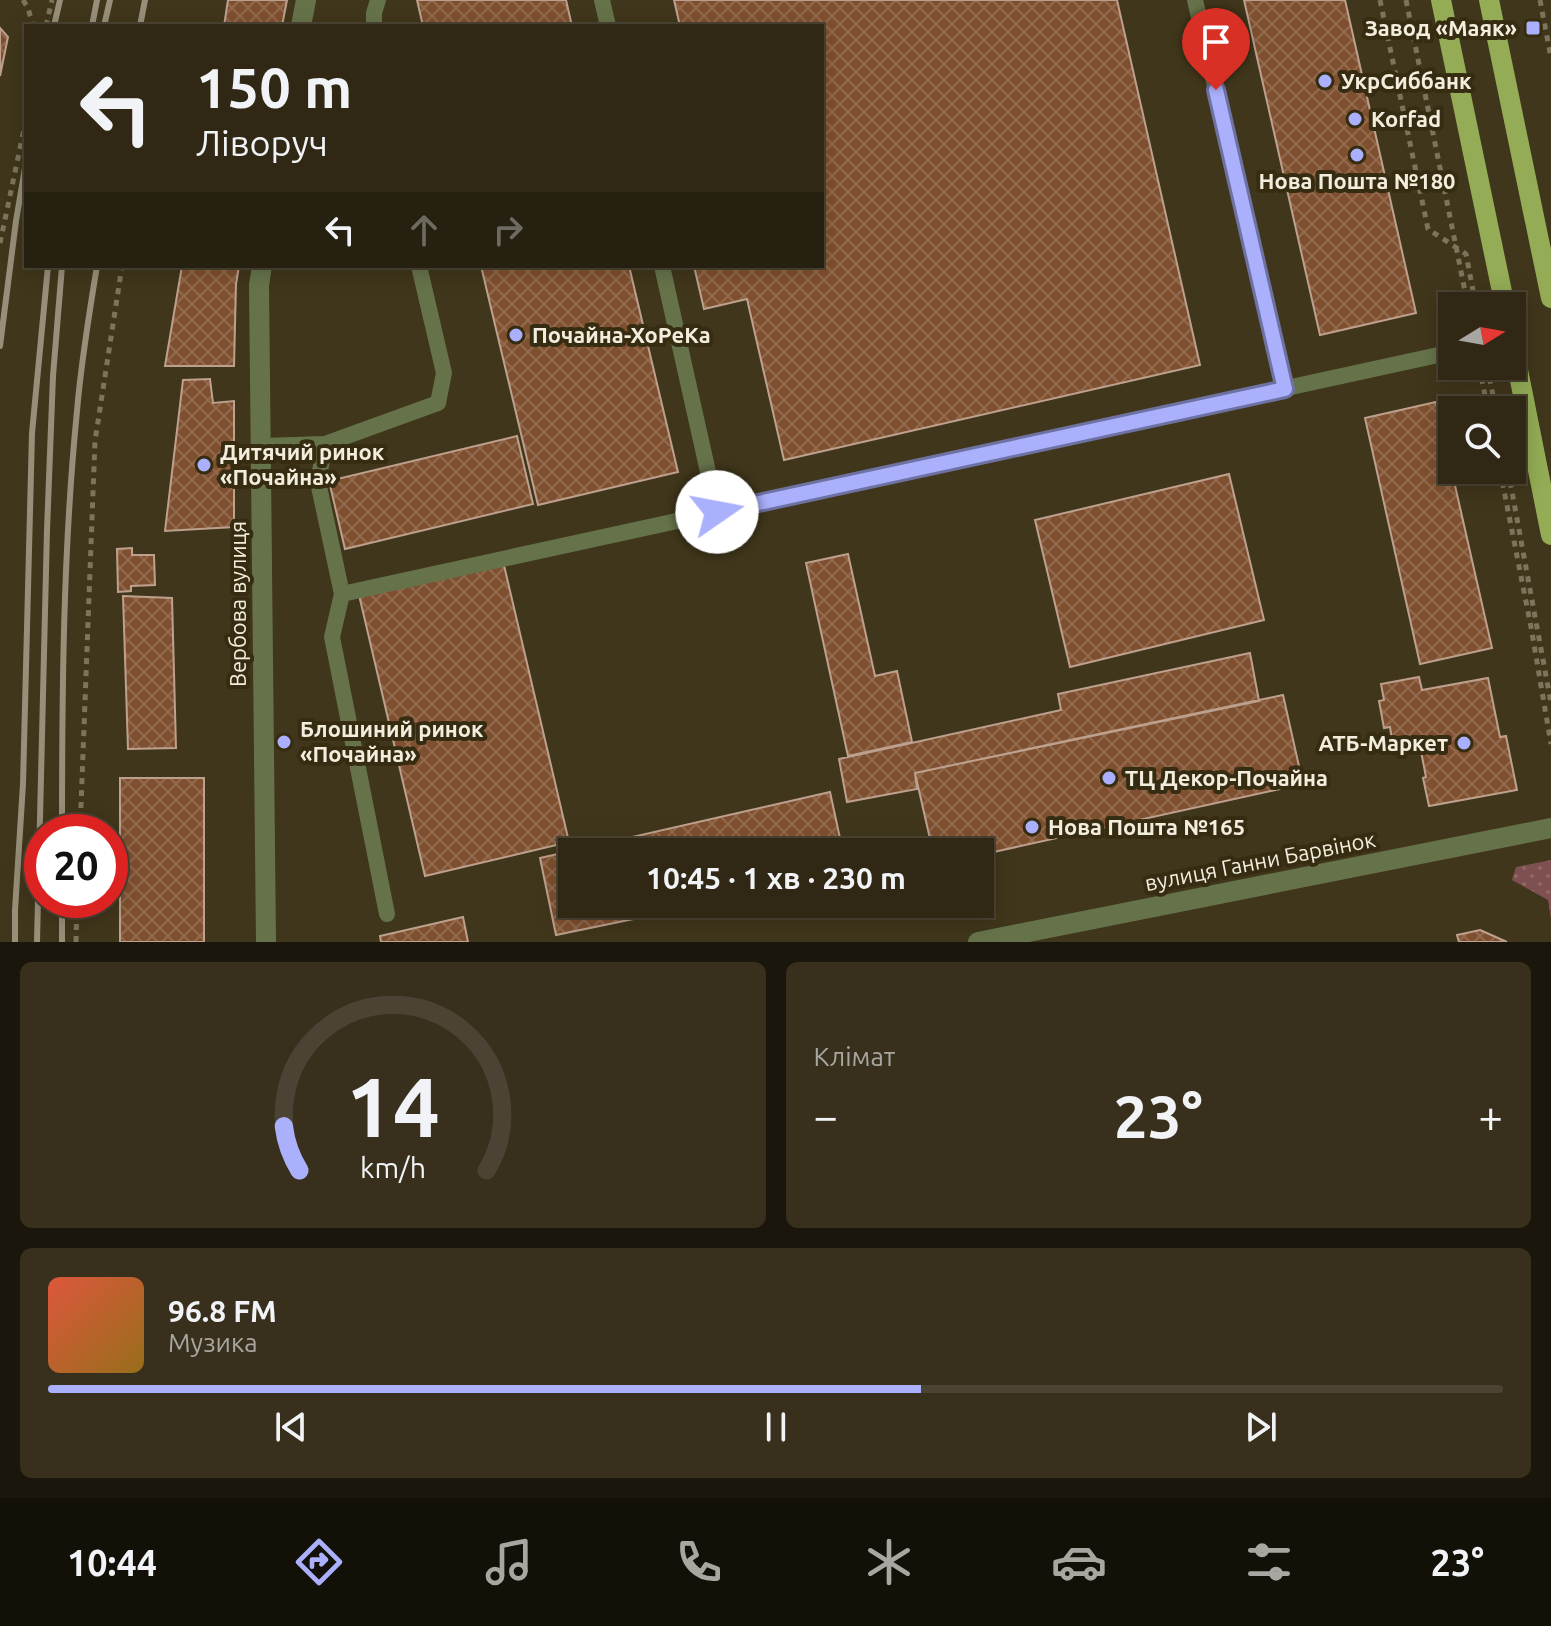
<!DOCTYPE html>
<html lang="uk">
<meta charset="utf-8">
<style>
body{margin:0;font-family:Ubuntu,sans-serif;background:#38301d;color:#f1f3f6;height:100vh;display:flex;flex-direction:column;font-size:30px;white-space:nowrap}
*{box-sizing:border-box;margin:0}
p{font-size:26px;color:#a8a6a0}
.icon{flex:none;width:44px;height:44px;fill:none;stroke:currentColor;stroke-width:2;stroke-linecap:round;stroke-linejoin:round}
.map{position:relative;height:942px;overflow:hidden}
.side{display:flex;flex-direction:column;gap:20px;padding:20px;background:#1a160b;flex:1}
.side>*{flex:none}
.hud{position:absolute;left:24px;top:24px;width:800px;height:244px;border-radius:0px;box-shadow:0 4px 20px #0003,0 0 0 2px #4b4434;background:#302814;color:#f1f3f6;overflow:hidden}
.needle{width:52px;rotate:79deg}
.fabs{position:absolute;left:1438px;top:292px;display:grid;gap:16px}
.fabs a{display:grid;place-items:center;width:88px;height:88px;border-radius:0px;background:#302814;box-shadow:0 4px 20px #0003,0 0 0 2px #4b4434;font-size:40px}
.speed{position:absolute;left:24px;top:814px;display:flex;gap:16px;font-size:40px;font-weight:700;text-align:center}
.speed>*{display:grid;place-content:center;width:104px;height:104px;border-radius:50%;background:#302814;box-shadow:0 4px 20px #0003,0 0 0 2px #4b4434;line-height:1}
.speed .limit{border:12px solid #d22;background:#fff;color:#111}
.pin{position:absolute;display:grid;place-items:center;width:68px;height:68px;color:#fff;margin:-82px -34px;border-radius:50% 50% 50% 0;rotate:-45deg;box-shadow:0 0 8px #0007}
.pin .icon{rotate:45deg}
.me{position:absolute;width:88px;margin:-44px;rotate:78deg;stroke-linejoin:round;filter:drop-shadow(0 0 6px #0008)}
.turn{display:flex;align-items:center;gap:28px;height:168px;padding:0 40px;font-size:36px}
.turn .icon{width:104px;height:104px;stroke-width:2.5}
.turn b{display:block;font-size:56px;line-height:68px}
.lanes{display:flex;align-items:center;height:76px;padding:0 40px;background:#0003;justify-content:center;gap:40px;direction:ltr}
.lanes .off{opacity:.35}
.big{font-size:60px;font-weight:700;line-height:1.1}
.side .widget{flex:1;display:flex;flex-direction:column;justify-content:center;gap:12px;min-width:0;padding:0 28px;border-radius:12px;background:#38301d}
.side .dial{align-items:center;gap:0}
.dial svg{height:208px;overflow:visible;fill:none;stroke:#4b4434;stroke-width:7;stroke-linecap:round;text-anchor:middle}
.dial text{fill:#f1f3f6;stroke:none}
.song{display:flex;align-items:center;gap:24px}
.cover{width:96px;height:96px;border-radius:12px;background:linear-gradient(135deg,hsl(10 70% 55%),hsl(40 70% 35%))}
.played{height:8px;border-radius:4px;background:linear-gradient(90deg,#aab0fb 60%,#4b4434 60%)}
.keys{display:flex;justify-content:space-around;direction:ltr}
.heat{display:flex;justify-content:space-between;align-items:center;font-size:44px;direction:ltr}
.side .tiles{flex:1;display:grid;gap:20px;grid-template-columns:1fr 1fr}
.widget:last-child{grid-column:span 2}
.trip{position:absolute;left:558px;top:838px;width:436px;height:80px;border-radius:0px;background:#302814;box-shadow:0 4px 20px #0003,0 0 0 2px #4b4434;font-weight:700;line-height:80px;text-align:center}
.dock{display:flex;height:128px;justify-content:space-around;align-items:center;background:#131008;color:#a8a6a0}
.dock .icon{width:56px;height:56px}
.dock .on{color:#aab0fb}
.dock b{font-size:36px;color:#f1f3f6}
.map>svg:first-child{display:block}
</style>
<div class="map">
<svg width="1551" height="942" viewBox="0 0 1551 942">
<defs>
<pattern id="grass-dots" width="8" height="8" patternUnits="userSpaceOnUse" patternTransform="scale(2)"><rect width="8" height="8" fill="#7e5150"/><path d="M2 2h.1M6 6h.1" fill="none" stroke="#916a69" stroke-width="1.8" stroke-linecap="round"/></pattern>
<pattern id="building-cross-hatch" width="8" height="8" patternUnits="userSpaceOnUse" patternTransform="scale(2)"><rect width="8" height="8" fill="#7f502f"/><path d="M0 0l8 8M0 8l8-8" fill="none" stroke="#926a4d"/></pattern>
</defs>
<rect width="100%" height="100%" fill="#40361b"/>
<!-- grass -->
<path fill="url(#grass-dots)" d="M1551 860V919L1548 900 1512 880 1516 867Z"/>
<!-- building -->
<path fill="url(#building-cross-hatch)" stroke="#bda08d" stroke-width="2" d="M228 0H287L282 26H224Z
M417 0H566L572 26H423Z
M674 0H1117L1200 365 784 460 747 299 704 309 694 266H822V26H680Z
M1244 0H1345L1416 313 1320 335Z
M0 28 8 37 0 76Z
M182 266H239L236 284 234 366H165Z
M481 266H629L678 472 538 505Z
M210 379 213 403 234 401V527L165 531 183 380Z
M1436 402 1492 648 1420 664 1365 418Z
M517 436 533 504 345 549 329 481Z
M1229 474 1264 620 1070 667 1035 520Z
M132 548V555H154L155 585 131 586V591L118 592 117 549Z
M848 554 875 676 897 671 912 742 848 756 806 563Z
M503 561 569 842 425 876 359 595Z
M123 596 172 598 176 748 128 749Z
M1250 653 1259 701 915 773 917 789 847 802 839 759 1061 710 1058 694Z
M1419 677 1422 690 1488 678 1500 737 1506 736 1517 790 1429 806 1423 778 1426 777 1419 741 1393 746 1390 727 1384 728 1379 701 1384 700 1381 684Z
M1283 695 1303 784 980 855V852H933L915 773Z
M120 778H204V942H120Z
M830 792 843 852H572V904H706L556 935 540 858Z
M463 917 468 942H381L380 936Z
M1480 930 1507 942H1459L1457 935Z"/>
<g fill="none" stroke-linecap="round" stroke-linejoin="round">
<!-- path -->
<path stroke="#7d745d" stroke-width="5" stroke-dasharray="6 6" stroke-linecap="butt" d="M23 0 28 8 33 26
M1380 0 1428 229 1466 254 1476 306
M1406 0 1468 306
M1540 0 1551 58
M46 26 52 0
M0 243 26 120
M1479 366 1488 410
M1487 366 1496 410
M1500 470 1531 627 1551 744
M1508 470 1551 703
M80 832 95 441 122 266
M76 942 77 900"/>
<!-- service -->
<path stroke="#66734a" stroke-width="16" d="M602 0 608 26
M1195 0 1285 389
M374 26V13L378 0
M662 266 717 512
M262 446 325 444
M342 594 1452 352
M387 914 332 637 342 594 318 482 325 444 438 403 444 373 419 266"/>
<!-- minor -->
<path stroke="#66734a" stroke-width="20" d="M301 26 306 0
M262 266 259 285 266 942
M978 942 1551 828"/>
<!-- primary -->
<path stroke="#93ac55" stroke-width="20" d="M1441 0 1505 306
M1489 0 1551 298
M1512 340 1551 535"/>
<!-- rail -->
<path stroke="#978f79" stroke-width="6" d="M54 26 60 0
M92 26 97 0
M104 26 110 0
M140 26 145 0
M0 346 16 221 26 162
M62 832C62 692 63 551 77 411 81 363 89 314 97 266
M15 942V910L23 784 32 433 48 266
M37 942 47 530 53 376 62 266
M62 942V900"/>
</g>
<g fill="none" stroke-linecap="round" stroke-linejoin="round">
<defs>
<path id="route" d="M717 512 1285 389 1216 90"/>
</defs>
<!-- route casing -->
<use href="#route" stroke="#6e72a3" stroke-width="20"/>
<!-- route -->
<use href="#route" stroke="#aab0fb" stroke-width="14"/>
</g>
<!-- markers -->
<g fill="#aab0fb" stroke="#362c11" stroke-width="3">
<rect x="1525" y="20" width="16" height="16" rx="4"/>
<circle cx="1325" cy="81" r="8"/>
<circle cx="1355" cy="119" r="8"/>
<circle cx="1357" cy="155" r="8"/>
<circle cx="516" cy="335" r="8"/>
<circle cx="204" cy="465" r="8"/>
<circle cx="284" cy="742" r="8"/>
<circle cx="1464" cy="743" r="8"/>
<circle cx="1109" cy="778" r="8"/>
<circle cx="1032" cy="827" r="8"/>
</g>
<g text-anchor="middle" stroke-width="8" stroke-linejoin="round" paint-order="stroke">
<!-- poi labels -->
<g font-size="22" font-weight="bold" fill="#f3eddd" stroke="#362c11" text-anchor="start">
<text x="1517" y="36" text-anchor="end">Завод «Маяк»</text>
<text x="1341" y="89">УкрСиббанк</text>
<text x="1371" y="127">Korfad</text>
<text x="1357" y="189" text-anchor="middle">Нова Пошта №180</text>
<text x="532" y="343">Почайна-ХоРеКа</text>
<text x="220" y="460">Дитячий ринок<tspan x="220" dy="25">«Почайна»</tspan></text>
<text x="300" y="737">Блошиний ринок<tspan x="300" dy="25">«Почайна»</tspan></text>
<text x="1448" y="751" text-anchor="end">АТБ-Маркет</text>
<text x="1125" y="786">ТЦ Декор-Почайна</text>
<text x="1048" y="835">Нова Пошта №165</text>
</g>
<!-- street labels -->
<g font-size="22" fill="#f3eddd" stroke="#362c11">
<text transform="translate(238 604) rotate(-90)" y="8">Вербова вулиця</text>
<text transform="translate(1260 861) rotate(-11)" y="8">вулиця Ганни Барвінок</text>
</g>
</g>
</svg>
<div class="fabs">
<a><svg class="needle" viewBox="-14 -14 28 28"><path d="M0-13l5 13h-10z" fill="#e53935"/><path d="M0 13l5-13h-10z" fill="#a8a6a0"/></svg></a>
<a><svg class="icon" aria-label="search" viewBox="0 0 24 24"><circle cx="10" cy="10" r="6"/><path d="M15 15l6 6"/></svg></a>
</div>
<div class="speed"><div class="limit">20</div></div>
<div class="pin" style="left:1216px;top:90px;background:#d93025"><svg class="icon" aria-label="arrive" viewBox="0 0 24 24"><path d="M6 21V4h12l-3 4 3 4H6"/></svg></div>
<svg class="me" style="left:717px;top:512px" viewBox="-20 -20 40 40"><circle r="19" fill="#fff"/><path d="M0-13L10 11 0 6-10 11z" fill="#aab0fb"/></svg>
<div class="trip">10:45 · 1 хв · 230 m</div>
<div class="hud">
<div class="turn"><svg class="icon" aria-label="left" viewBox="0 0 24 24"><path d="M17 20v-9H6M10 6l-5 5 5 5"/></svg><div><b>150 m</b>Ліворуч</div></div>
<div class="lanes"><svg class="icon" aria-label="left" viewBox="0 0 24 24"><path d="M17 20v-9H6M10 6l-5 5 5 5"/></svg><svg class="icon off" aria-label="ahead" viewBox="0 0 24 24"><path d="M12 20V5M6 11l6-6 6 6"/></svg><svg class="icon off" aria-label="right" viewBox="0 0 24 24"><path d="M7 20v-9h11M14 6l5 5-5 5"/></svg></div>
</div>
</div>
<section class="side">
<div class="tiles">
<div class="widget dial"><svg viewBox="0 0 100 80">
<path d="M14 69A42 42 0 1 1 86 69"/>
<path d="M14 69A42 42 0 0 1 8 52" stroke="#aab0fb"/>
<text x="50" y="56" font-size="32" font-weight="700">14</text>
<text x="50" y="72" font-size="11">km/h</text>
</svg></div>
<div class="widget"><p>Клімат</p>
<div class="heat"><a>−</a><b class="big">23°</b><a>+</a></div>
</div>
<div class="widget">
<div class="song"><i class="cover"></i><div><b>96.8 FM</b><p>Музика</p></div></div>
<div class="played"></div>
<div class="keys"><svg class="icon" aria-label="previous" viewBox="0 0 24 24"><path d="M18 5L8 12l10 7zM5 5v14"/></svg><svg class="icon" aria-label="pause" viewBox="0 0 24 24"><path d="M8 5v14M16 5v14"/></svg><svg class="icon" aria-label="next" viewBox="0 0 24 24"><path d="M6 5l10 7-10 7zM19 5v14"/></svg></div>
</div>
</div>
</section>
<nav class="dock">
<b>10:44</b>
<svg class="icon on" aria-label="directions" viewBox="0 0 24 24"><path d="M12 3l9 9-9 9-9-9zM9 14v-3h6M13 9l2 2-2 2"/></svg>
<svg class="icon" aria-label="music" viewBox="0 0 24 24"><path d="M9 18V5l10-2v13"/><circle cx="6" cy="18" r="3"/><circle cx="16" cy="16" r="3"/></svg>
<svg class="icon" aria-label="phone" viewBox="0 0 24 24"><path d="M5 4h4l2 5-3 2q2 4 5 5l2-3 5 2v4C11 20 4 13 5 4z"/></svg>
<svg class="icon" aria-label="climate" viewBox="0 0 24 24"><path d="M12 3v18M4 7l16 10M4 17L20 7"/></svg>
<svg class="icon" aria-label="car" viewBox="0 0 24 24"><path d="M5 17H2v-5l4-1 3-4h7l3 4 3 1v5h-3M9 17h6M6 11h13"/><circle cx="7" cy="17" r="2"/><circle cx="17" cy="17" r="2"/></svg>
<svg class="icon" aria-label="filters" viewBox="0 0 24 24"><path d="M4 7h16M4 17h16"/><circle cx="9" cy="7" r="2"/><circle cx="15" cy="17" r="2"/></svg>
<b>23°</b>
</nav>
